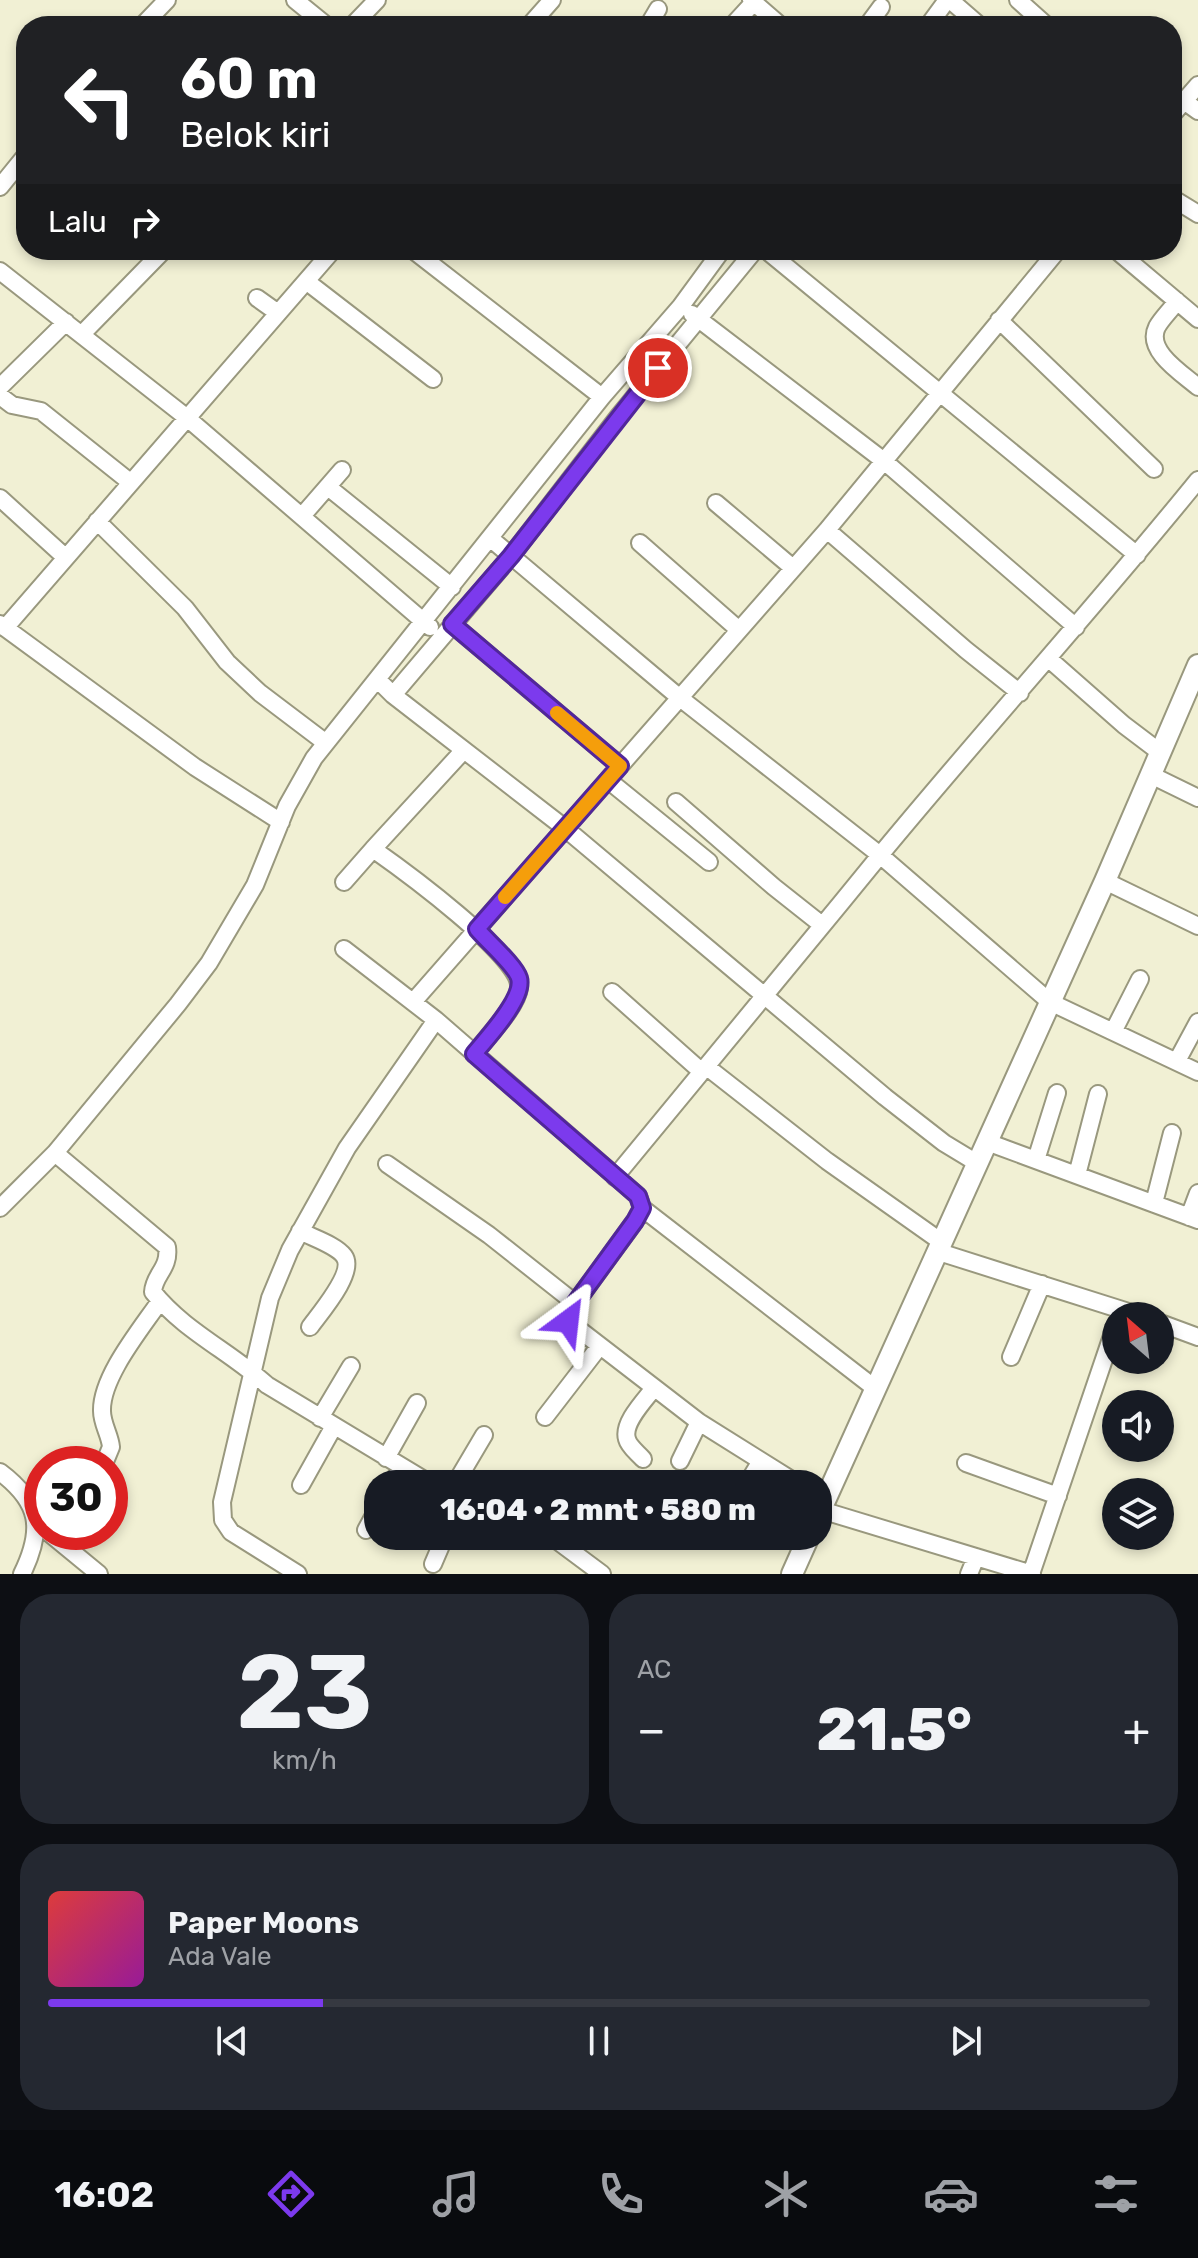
<!DOCTYPE html>
<html lang="id">
<meta charset="utf-8">
<style>
body{margin:0;font-family:Rubik,sans-serif;background:#242831;color:#f1f3f6;height:100vh;display:flex;flex-direction:column;font-size:30px;white-space:nowrap}
*{box-sizing:border-box;margin:0}
p{font-size:26px;color:#9ea1a6}
.icon{flex:none;width:44px;height:44px;fill:none;stroke:currentColor;stroke-width:2;stroke-linecap:round;stroke-linejoin:round}
.map{position:relative;height:1574px;overflow:hidden}
.panel{display:flex;flex-direction:column;gap:20px;padding:20px;background:#0d0f14;flex:1}
.panel>*{flex:none}
.banner{position:absolute;left:16px;top:16px;width:1166px;height:244px;border-radius:32px;box-shadow:0 4px 12px #0003;background:#202124;color:#fff;overflow:hidden}
.needle{width:52px;rotate:332deg}
.controls{position:absolute;left:1102px;top:1302px;display:grid;gap:16px}
.controls a{display:grid;place-items:center;width:72px;height:72px;border-radius:50%;background:#171b24;box-shadow:0 4px 12px #0003;font-size:40px}
.speed{position:absolute;left:24px;top:1446px;display:flex;gap:16px;font-size:40px;font-weight:700;text-align:center}
.speed>*{display:grid;place-content:center;width:104px;height:104px;border-radius:50%;background:#171b24;box-shadow:0 4px 12px #0003;line-height:1}
.speed .limit{border:12px solid #d22;background:#fff;color:#111}
.pin{position:absolute;display:grid;place-items:center;width:68px;height:68px;color:#fff;margin:-34px;border:4px solid #fff;border-radius:50%;box-shadow:0 2px 8px #0007}
.me{position:absolute;width:88px;margin:-44px;rotate:30deg;stroke-linejoin:round;filter:drop-shadow(0 0 6px #0008)}
.turn{display:flex;align-items:center;gap:28px;height:168px;padding:0 32px;font-size:36px}
.turn .icon{width:104px;height:104px;stroke-width:2.5}
.turn b{display:block;font-size:56px;line-height:68px}
.then{display:flex;align-items:center;height:76px;padding:0 32px;background:#0003;gap:16px;font-size:30px}
.big{font-size:60px;font-weight:800;line-height:1.1}
.panel .widget{flex:1;display:flex;flex-direction:column;justify-content:center;gap:12px;min-width:0;padding:0 28px;border-radius:32px;background:#242831}
.panel .dial{align-items:center;gap:0}
.dial b{font-size:104px;line-height:1}
.song{display:flex;align-items:center;gap:24px}
.cover{width:96px;height:96px;border-radius:12px;background:linear-gradient(135deg,hsl(0 70% 55%),hsl(300 70% 35%))}
.played{height:8px;border-radius:4px;background:linear-gradient(90deg,#7c3aed 25%,#363941 25%)}
.keys{display:flex;justify-content:space-around;direction:ltr}
.heat{display:flex;justify-content:space-between;align-items:center;font-size:44px;direction:ltr}
.panel .tiles{flex:1;display:grid;gap:20px;grid-template-columns:1fr 1fr}
.widget:last-child{grid-column:span 2}
.trip{position:absolute;left:364px;top:1470px;width:468px;height:80px;border-radius:32px;background:#171b24;box-shadow:0 4px 12px #0003;font-weight:800;line-height:80px;text-align:center}
.menu{display:flex;height:128px;justify-content:space-around;align-items:center;background:#090b0e;color:#9ea1a6}
.menu .icon{width:56px;height:56px}
.menu .on{color:#7c3aed}
.menu b{font-size:36px;color:#f1f3f6}
.map>svg:first-child{display:block}
</style>
<div class="map">
<svg width="1198" height="1574" viewBox="0 0 1198 1574">
<rect width="100%" height="100%" fill="#f1f0d4"/>
<g fill="none" stroke-linecap="round" stroke-linejoin="round">
<defs>
<path id="minor" d="M295 0 327 26
M751 0 781 26
M950 0 980 26
M1018 0 1047 26
M142 26 167 0
M352 26 377 0
M529 26 552 0
M648 26 658 9
M732 26 754 2
M867 26 881 7
M928 26 947 0
M1184 101 1198 111
M1172 115 1198 85
M0 187 26 155
M1172 198 1198 214
M413 250 602 397
M766 250 1137 555
M1116 250 1198 319
M0 271 186 417 430 627
M306 281 433 379
M257 298 278 313
M1177 301C1171 310 1162 318 1157 327 1145 351 1183 374 1198 387
M692 314 884 461 1076 627
M999 320 1154 469
M82 334 164 250
M0 387 66 322
M0 396 12 405 41 411 130 482
M328 487 452 587
M0 498 65 557
M716 503 793 568
M302 516 342 470
M97 521 185 608 227 662 260 693 326 743
M827 530 966 650 1020 693
M491 539 680 698 880 855 1050 1002 1198 1072
M640 543 739 630
M0 624 195 767 281 822
M452 624 620 766
M5 628 333 250
M1049 659 1124 725 1161 753
M377 679 393 695 566 829 885 1097 944 1143 977 1163
M393 695 511 556 618 417 755 250
M1151 775 1198 798
M608 780 709 862
M676 802 774 887 822 925
M373 849 464 750
M1105 881 1198 926
M344 882 373 849C400 868 523 957 519 988 517 1007 486 1038 474 1054
M344 949 436 1020 638 1196 642 1208 635 1221 568 1313V1321L699 1422 798 1484
M612 992 702 1072
M413 1002 827 530 1058 250
M1114 1030 1140 979
M1177 1061 1198 1022
M707 1067 827 1161 943 1243
M987 1142 1198 1220
M55 1153 167 1247C170 1269 154 1274 153 1292 184 1331 231 1352 267 1385L431 1484
M1036 1160 1057 1093
M387 1164 489 1235 575 1303
M1077 1175 1098 1094
M615 1177C704 1069 793 962 881 854 985 728 1095 607 1198 480
M1154 1203 1172 1133
M0 1208 55 1153 178 1004 209 963 255 885 287 806 314 758 602 397 681 306 722 250
M642 1208 876 1389
M1189 1217 1198 1193
M300 1231C313 1238 336 1245 344 1256 356 1272 320 1313 310 1327
M939 1252 1141 1316
M1160 1323 1198 1337
M1011 1357 1042 1284
M545 1417 599 1347
M320 1418 351 1366
M386 1458 417 1403
M643 1459C638 1453 629 1447 627 1439 622 1423 645 1400 654 1388
M680 1461 699 1422
M966 1463 1058 1496
M104 1464 111 1447C110 1435 102 1424 102 1411 101 1377 141 1329 160 1301
M0 1472C40 1502 44 1529 22 1574
M392 1484 401 1467
M455 1484 484 1435
M747 1484 761 1461
M301 1485 334 1426
M821 1510 1032 1574
M366 1530 378 1508
M48 1532 99 1574
M551 1536 602 1574
M433 1564 445 1536
M298 1574 231 1532 223 1520 222 1502 270 1298 290 1250 347 1148 436 1020
M969 1574 976 1557
M1031 1574 1116 1324"/>
<path id="tertiary" d="M818 1516 1105 881 1198 665
M792 1574 809 1536"/>
</defs>
<!-- minor casing -->
<use href="#minor" stroke="#99987e" stroke-width="20"/>
<!-- tertiary casing -->
<use href="#tertiary" stroke="#99987e" stroke-width="24"/>
<!-- minor -->
<use href="#minor" stroke="#fff" stroke-width="16"/>
<!-- tertiary -->
<use href="#tertiary" stroke="#fff" stroke-width="20"/>
</g>
<g fill="none" stroke-linecap="round" stroke-linejoin="round">
<defs>
<path id="route" d="M568 1321V1313L635 1221 642 1208 638 1196 474 1054C486 1039 525 998 519 978 515 965 487 941 477 929L620 766 452 624 511 556 658 368"/>
</defs>
<!-- route casing -->
<use href="#route" stroke="#51269a" stroke-width="20"/>
<!-- route -->
<use href="#route" stroke="#7c3aed" stroke-width="14"/>
<!-- slow -->
<path stroke="#f59e0b" stroke-width="14" d="M505 897 620 766 557 713"/>
</g>
</svg>
<div class="controls">
<a><svg class="needle" viewBox="-14 -14 28 28"><path d="M0-13l5 13h-10z" fill="#e53935"/><path d="M0 13l5-13h-10z" fill="#9ea1a6"/></svg></a>
<a><svg class="icon" aria-label="sound" viewBox="0 0 24 24"><path d="M4 9h4l5-4v14l-5-4H4zM17 9q2 3 0 6"/></svg></a>
<a><svg class="icon" aria-label="layers" viewBox="0 0 24 24"><path d="M12 4l9 5-9 5-9-5zM3 14l9 5 9-5"/></svg></a>
</div>
<div class="speed"><div class="limit">30</div></div>
<div class="pin" style="left:658px;top:368px;background:#d93025"><svg class="icon" aria-label="arrive" viewBox="0 0 24 24"><path d="M6 21V4h12l-3 4 3 4H6"/></svg></div>
<svg class="me" style="left:568px;top:1321px" viewBox="-20 -20 40 40"><path d="M0-17L14 15 0 8-14 15z" fill="#7c3aed" stroke="#fff" stroke-width="4"/></svg>
<div class="trip">16:04 · 2 mnt · 580 m</div>
<div class="banner">
<div class="turn"><svg class="icon" aria-label="left" viewBox="0 0 24 24"><path d="M17 20v-9H6M10 6l-5 5 5 5"/></svg><div><b>60 m</b>Belok kiri</div></div>
<div class="then">Lalu<svg class="icon" aria-label="right" viewBox="0 0 24 24"><path d="M7 20v-9h11M14 6l5 5-5 5"/></svg></div>
</div>
</div>
<section class="panel">
<div class="tiles">
<div class="widget dial"><b>23</b><p>km/h</p></div>
<div class="widget"><p>AC</p>
<div class="heat"><a>−</a><b class="big">21.5°</b><a>+</a></div>
</div>
<div class="widget">
<div class="song"><i class="cover"></i><div><b>Paper Moons</b><p>Ada Vale</p></div></div>
<div class="played"></div>
<div class="keys"><svg class="icon" aria-label="previous" viewBox="0 0 24 24"><path d="M18 5L8 12l10 7zM5 5v14"/></svg><svg class="icon" aria-label="pause" viewBox="0 0 24 24"><path d="M8 5v14M16 5v14"/></svg><svg class="icon" aria-label="next" viewBox="0 0 24 24"><path d="M6 5l10 7-10 7zM19 5v14"/></svg></div>
</div>
</div>
</section>
<nav class="menu">
<b>16:02</b>
<svg class="icon on" aria-label="directions" viewBox="0 0 24 24"><path d="M12 3l9 9-9 9-9-9zM9 14v-3h6M13 9l2 2-2 2"/></svg>
<svg class="icon" aria-label="music" viewBox="0 0 24 24"><path d="M9 18V5l10-2v13"/><circle cx="6" cy="18" r="3"/><circle cx="16" cy="16" r="3"/></svg>
<svg class="icon" aria-label="phone" viewBox="0 0 24 24"><path d="M5 4h4l2 5-3 2q2 4 5 5l2-3 5 2v4C11 20 4 13 5 4z"/></svg>
<svg class="icon" aria-label="climate" viewBox="0 0 24 24"><path d="M12 3v18M4 7l16 10M4 17L20 7"/></svg>
<svg class="icon" aria-label="car" viewBox="0 0 24 24"><path d="M5 17H2v-5l4-1 3-4h7l3 4 3 1v5h-3M9 17h6M6 11h13"/><circle cx="7" cy="17" r="2"/><circle cx="17" cy="17" r="2"/></svg>
<svg class="icon" aria-label="filters" viewBox="0 0 24 24"><path d="M4 7h16M4 17h16"/><circle cx="9" cy="7" r="2"/><circle cx="15" cy="17" r="2"/></svg>
</nav>
